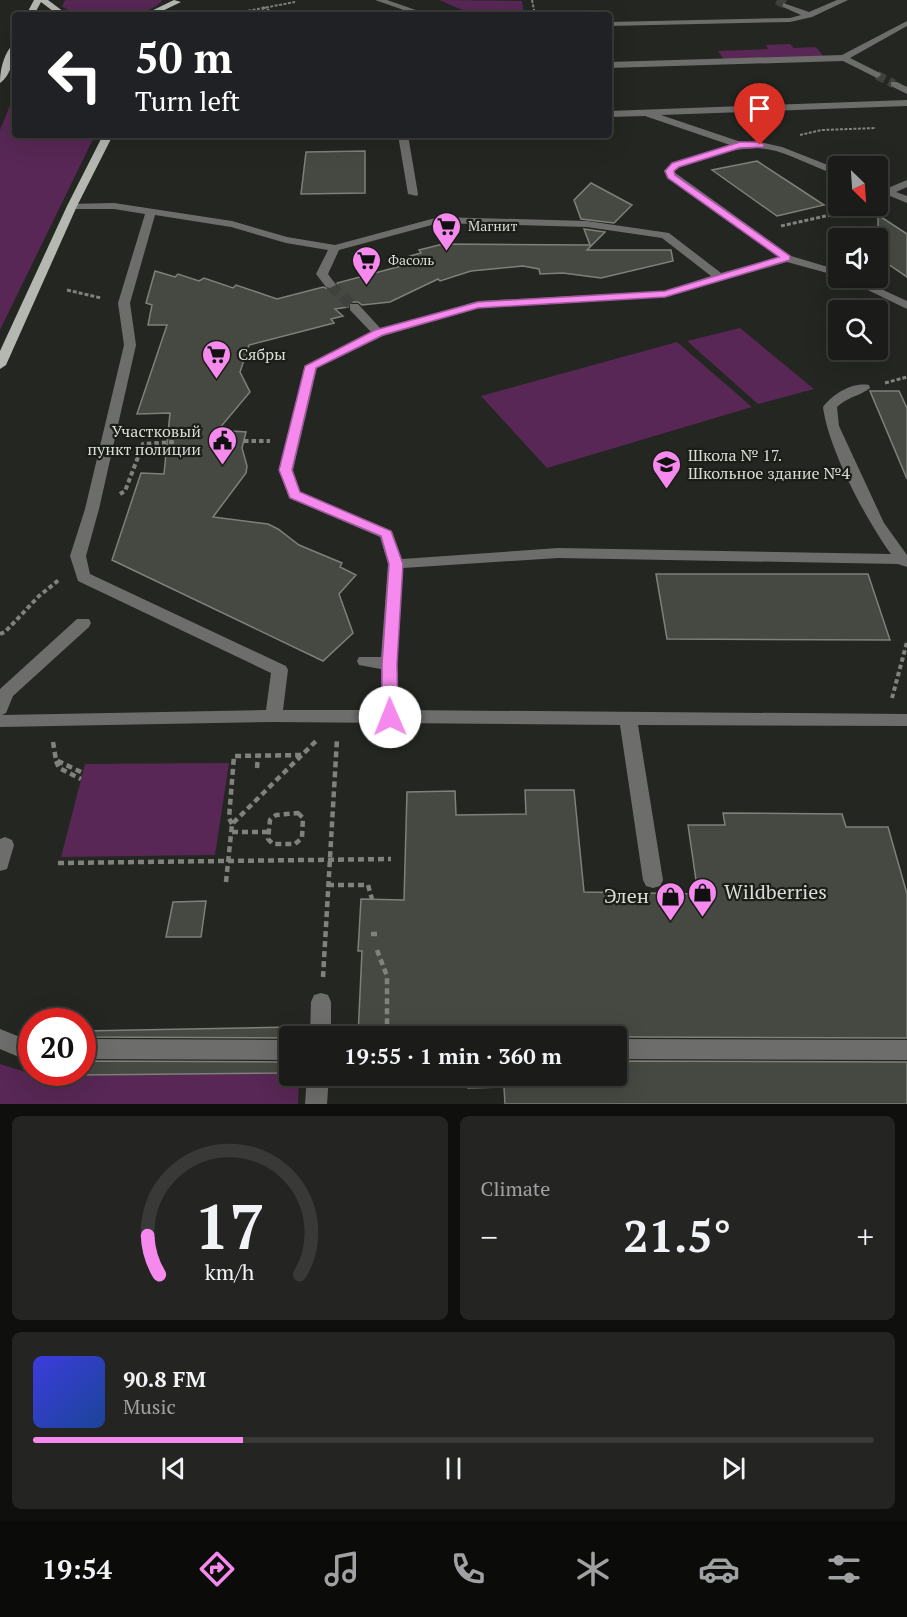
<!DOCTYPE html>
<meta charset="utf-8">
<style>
body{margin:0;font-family:"PT Serif",serif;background:#242522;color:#f1f3f6;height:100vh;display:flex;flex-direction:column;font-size:22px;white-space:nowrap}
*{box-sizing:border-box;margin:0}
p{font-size:20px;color:#a0a1a2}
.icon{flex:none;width:33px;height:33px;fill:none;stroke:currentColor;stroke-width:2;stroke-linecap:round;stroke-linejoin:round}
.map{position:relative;height:1104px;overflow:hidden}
.drawer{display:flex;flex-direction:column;gap:12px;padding:12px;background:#0f0f0e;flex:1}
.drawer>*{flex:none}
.hud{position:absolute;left:12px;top:12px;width:600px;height:126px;border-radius:6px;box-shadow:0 6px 24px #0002,0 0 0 2px #393a38;background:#202124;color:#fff;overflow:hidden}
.needle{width:39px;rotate:155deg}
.controls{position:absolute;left:828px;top:156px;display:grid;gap:12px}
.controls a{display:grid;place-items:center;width:60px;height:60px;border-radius:6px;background:#1b1c19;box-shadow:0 6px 24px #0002,0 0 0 2px #393a38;font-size:30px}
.speed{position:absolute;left:18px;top:1008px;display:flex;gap:12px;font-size:30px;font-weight:700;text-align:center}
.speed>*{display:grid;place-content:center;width:78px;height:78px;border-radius:50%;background:#1b1c19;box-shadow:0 6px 24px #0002,0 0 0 2px #393a38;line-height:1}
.speed .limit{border:9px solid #d22;background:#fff;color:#111}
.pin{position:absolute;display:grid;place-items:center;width:51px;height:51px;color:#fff;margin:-62px -26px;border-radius:50% 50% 50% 0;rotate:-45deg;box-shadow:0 0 6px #0007}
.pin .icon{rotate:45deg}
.me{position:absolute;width:66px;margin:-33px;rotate:359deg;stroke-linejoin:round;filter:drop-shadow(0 0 4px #0008)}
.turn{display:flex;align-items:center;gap:21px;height:126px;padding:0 24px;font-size:27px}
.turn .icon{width:78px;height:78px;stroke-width:2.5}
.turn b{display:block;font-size:42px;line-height:51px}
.big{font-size:45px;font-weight:800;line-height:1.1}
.drawer .widget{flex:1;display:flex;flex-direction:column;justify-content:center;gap:9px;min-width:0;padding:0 21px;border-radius:9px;background:#242522}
.drawer .dial{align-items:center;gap:0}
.dial svg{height:156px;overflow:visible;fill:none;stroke:#393a38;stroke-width:7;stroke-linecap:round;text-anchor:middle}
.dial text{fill:#f1f3f6;stroke:none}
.song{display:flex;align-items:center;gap:18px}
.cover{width:72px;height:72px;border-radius:9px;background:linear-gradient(135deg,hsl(240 70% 55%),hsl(220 70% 35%))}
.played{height:6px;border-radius:3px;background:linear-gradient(90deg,#f689ee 25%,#393a38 25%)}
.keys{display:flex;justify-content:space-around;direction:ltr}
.heat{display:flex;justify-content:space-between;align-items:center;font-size:33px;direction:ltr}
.drawer .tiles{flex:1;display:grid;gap:12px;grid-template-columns:1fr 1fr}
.widget:last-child{grid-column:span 2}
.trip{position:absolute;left:279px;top:1026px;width:348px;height:60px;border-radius:6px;background:#1b1c19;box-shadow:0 6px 24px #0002,0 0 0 2px #393a38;font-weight:800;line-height:60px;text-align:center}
.menu{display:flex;height:96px;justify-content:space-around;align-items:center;background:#0b0b0a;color:#a0a1a2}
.menu .icon{width:42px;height:42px}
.menu .active{color:#f689ee}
.menu b{font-size:27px;color:#f1f3f6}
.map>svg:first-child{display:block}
</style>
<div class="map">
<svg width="907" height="1104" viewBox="0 0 907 1104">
<rect width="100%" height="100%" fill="#242621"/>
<!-- green -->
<path fill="#582755" d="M65 0H162C152 19 76 21 62 6Z
M439 0 522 1 524 15H474Z
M790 44 794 48 816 47 824 57 724 60 718 51 768 49 766 45Z
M15 93V135H95L0 330V130Z
M740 328 814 389 758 404 687 341Z
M677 342 752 407 547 468 481 396Z
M229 763 215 855 61 857 85 764Z
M0 1064 29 1073 45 1076 289 1073 290 1076H299L298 1104H0Z"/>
<!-- building -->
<path fill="#464842" stroke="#7e8079" stroke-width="1.5" d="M365 151V193L301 194 306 152Z
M757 161 792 184 824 205 777 216 712 170Z
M591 183 632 205 614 223 581 219 574 200Z
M878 215 907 234V277L878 257Z
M584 229 605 232 587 250H671L673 261 601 278 563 273 540 274 539 269 523 266 471 271 440 281 438 279 390 302 362 305 358 302H350L348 307 335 309 343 316 331 319 334 323 249 345 240 372 250 392 218 430 246 432 242 448 247 466 246 473 213 517 268 524 278 529 299 545 342 563 340 567 356 575 339 594 353 633 323 661 112 560 141 473 164 474 170 413 137 414 167 325H148L152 305 146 303 155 271 175 277 178 274 199 281 204 278 233 288 236 285 277 299 323 287 331 290 337 287V283L416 262 410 256 421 253 419 250 443 244 590 245Z
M870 391H899L907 408V479Z
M656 574H868L890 640 667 639Z
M525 790H574L584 892 698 894 688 825H725L723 813 842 814 846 827H888L907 894V1038L358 1036 362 951H358L361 899 404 900 407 792 455 791 456 815 526 814Z
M206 901 201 937H166L173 902Z
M290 1027V1038L82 1037V1031Z
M82 1061 290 1062V1073L82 1075Z
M616 1061 907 1062V1104H505L504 1087 468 1088 466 1076H616Z"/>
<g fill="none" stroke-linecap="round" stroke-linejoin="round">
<!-- minor-tunnel-far1 -->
<path stroke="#3f413c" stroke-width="9" stroke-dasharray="9 4.5" stroke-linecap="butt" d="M777 0 786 5
M877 75 894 84"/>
<!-- minor-tunnel -->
<path stroke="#3f413c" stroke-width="11" stroke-dasharray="11 6" stroke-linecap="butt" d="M330 285 354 307"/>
<!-- path-far3 -->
<path stroke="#81827e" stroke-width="2" stroke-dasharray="3 1.5" stroke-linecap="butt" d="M532 0 535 15
M262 7 266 15
M263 7 277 15
M226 15 295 2
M800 135 822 130 876 128"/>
<!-- path-far2 -->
<path stroke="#81827e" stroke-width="3" stroke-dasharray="4 2" stroke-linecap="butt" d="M781 226 848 211 860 206
M67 290 101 298
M885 383 907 377"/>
<!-- path-far1 -->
<path stroke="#81827e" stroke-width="4" stroke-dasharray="4.5 3" stroke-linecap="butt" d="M244 441H270
M120 494 125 491 143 444 175 442
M0 634 5 632 39 596 60 579
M892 698 907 642"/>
<!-- path -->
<path stroke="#81827e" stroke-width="4.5" stroke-dasharray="6 4" stroke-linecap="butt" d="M53 742 56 760 83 773
M56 761 59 768 81 779
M257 768 258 756
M298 813 303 818 302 838 295 844H273L268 839 270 820 276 815Z
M232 824 229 818 234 756 302 755
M232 832H268
M58 863 391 859
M226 882 232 824 316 741
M328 885H368L372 899
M371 934H379
M377 950 387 976V1036
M323 977 337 739"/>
<!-- minor -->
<path fill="#6d6e6b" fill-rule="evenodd" d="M375 0H387L430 15H418Z
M837 0H848L812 17 790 22 609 26V22L790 18 801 15 783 7V3L809 12Z
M907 21V26L850 58 880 73 881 75 877 78 843 61 609 68V62L842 55Z
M891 82H897L907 87V94L891 86Z
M907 100V106L661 115 741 142H760L782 147 838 169V175C817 169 797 157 776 151 743 142 711 157 680 167L674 172 791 256 838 270V276L787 262 665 297 479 308 383 336 317 368 293 470 300 492 392 531 402 559 558 548 891 554C866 520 828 448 823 407 833 394 852 382 869 385L870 388C860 396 847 397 837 407L839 426 884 523 907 555V567L898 564 558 558 403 568 397 664 398 710 907 714V726L638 725 663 880 660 886 653 888 646 886 643 880 620 725 274 722 0 727V689L77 619H89L91 623 89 627 13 696 6 713 2 715 266 710 271 673 78 581 70 556 85 509 124 345 118 303 145 214 114 209H72L68 208V204L114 203 232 221 287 237 335 245 439 217 587 221 669 233 721 273 778 257 667 178 664 171 672 163 730 145 645 116 609 117V111ZM155 215 231 227 286 243 328 250 316 274 326 287 330 288 336 285 328 274 339 250 439 223 587 227 662 238 711 276 664 291 478 301 381 329 358 304H350V310L371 332 305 366 279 470 289 498 380 537 388 564 381 657H359L357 661 359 665 381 669V710H283L288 670 286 666 90 574 86 556 99 509 136 345 130 303Z
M398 135H408L418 194 417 196 408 194Z
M907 180V187L896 192 907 196V203L878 191V185L888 188Z
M843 278H857L907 301V309Z
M5 837 12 840 14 845 7 869 0 871V839Z
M321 993 328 995 331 1002V1036H310L311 1002 314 995Z
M0 1029 20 1037 32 1038V1058L19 1057 0 1049Z
M82 1039 290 1040V1060L82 1059Z
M616 1039 907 1040V1060L616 1059Z
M307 1076H329L327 1104H305Z"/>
<!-- major -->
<path fill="#b5b7b1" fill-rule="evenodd" d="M34 0H48L68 15H58L41 2 34 15H26Z
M174 0 181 2 154 15H143Z
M15 43C15 56 11 76 0 83 0 70 4 51 15 43Z
M103 135H113L77 206 6 365 0 369V351L67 206Z"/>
</g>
<!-- route -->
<path fill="#f689ee" stroke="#a0599b" stroke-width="1.5" d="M760 142 765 145 763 147 740 148 679 167 674 171 675 175 790 256V260L665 297 478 308 383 335 316 368 292 470 300 492 391 531 403 564 397 664 398 717 396 721H385L382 717V664L389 564 381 536 290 498 279 470 305 366 375 330 478 302 665 291 779 257 668 178 665 171 672 163 740 142Z"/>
<!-- icons -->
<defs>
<symbol id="supermarket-pin" viewBox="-11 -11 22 30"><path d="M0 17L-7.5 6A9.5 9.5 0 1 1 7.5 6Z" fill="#f689ee" stroke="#1b1d17"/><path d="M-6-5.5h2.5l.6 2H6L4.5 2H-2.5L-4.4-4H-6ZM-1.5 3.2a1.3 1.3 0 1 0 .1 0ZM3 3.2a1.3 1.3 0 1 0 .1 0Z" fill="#111"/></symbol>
<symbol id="civic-pin" viewBox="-11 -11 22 30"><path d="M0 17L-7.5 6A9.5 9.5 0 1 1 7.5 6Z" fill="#f689ee" stroke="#1b1d17"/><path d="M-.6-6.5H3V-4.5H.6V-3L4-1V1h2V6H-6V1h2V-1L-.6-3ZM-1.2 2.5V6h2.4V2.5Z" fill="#111"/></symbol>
<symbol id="school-pin" viewBox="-11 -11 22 30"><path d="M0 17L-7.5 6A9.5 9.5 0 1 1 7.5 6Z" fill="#f689ee" stroke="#1b1d17"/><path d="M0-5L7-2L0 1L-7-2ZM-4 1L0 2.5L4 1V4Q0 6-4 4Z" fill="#111"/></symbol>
<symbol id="shop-pin" viewBox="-11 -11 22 30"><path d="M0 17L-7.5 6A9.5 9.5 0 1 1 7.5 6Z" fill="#f689ee" stroke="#1b1d17"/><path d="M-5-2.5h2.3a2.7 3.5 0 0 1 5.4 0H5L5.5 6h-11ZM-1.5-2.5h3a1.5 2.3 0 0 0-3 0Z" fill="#111"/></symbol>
</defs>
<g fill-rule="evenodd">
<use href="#supermarket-pin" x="430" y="210" width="33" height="45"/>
<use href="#supermarket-pin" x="350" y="244" width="33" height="45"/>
<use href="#supermarket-pin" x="200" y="338" width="33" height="45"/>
<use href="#civic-pin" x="206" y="424" width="33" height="45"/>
<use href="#school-pin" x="650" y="448" width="33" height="45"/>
<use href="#shop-pin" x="686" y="876" width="33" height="45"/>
<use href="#shop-pin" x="654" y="880" width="33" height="45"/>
</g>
<g text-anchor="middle" stroke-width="4.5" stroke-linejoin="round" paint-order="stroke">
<!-- far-poi labels -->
<g font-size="14" fill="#dbdcd8" stroke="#1b1d17" text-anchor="start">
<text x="468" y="231">Магнит</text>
<text x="388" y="265">Фасоль</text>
</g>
<!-- poi labels -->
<g font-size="16" fill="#dbdcd8" stroke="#1b1d17" text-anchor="start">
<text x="238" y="360">Сябры</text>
<text x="201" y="437" text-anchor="end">Участковый<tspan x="201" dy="18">пункт полиции</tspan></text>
<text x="688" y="461">Школа № 17.<tspan x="688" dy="18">Школьное здание №4</tspan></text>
</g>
<!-- near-poi labels -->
<g font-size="20" fill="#dbdcd8" stroke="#1b1d17" text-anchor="start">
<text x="724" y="899">Wildberries</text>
<text x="649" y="903" text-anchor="end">Элен</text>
</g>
</g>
</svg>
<div class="controls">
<a><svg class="needle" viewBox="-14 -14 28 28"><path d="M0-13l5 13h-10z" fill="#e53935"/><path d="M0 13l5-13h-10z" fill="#a0a1a2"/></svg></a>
<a><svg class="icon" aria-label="sound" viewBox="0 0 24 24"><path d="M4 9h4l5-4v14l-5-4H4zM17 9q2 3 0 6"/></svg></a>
<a><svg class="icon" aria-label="search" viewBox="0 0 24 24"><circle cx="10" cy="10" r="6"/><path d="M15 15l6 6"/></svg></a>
</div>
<div class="speed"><div class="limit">20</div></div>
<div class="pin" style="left:760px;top:145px;background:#d93025"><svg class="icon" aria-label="arrive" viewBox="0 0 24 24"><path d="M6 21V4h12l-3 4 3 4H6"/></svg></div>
<svg class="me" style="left:390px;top:717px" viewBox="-20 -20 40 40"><circle r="19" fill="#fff"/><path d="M0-13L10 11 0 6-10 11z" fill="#f689ee"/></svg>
<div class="trip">19:55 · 1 min · 360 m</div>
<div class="hud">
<div class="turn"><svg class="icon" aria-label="left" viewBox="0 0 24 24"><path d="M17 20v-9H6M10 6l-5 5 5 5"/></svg><div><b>50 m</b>Turn left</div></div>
</div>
</div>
<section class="drawer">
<div class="tiles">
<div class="widget dial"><svg viewBox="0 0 100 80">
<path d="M14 69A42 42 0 1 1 86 69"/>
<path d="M14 69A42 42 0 0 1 8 49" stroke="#f689ee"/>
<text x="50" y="56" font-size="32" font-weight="700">17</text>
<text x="50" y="72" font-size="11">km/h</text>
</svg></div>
<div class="widget"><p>Climate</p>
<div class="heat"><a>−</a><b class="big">21.5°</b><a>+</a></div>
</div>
<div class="widget">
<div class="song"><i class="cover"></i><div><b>90.8 FM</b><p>Music</p></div></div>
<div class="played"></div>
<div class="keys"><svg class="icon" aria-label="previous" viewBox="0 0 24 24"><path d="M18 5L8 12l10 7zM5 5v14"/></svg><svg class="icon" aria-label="pause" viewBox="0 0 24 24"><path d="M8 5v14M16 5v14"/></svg><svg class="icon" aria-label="next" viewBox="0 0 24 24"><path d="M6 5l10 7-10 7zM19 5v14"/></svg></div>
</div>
</div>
</section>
<nav class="menu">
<b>19:54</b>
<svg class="icon active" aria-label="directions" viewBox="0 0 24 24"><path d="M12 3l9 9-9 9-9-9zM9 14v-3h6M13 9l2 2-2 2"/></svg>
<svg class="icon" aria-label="music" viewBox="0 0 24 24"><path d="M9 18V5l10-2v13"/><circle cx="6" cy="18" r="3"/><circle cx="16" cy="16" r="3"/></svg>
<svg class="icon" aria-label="phone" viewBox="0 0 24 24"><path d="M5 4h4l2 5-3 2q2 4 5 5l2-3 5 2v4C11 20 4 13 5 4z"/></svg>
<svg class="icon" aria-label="climate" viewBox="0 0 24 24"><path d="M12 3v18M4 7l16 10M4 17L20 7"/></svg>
<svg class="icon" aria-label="car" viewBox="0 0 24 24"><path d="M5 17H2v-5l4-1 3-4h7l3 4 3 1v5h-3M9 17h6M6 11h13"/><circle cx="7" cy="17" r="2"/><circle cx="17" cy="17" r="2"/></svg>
<svg class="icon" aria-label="filters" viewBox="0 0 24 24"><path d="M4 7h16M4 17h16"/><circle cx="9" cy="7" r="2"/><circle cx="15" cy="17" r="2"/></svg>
</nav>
